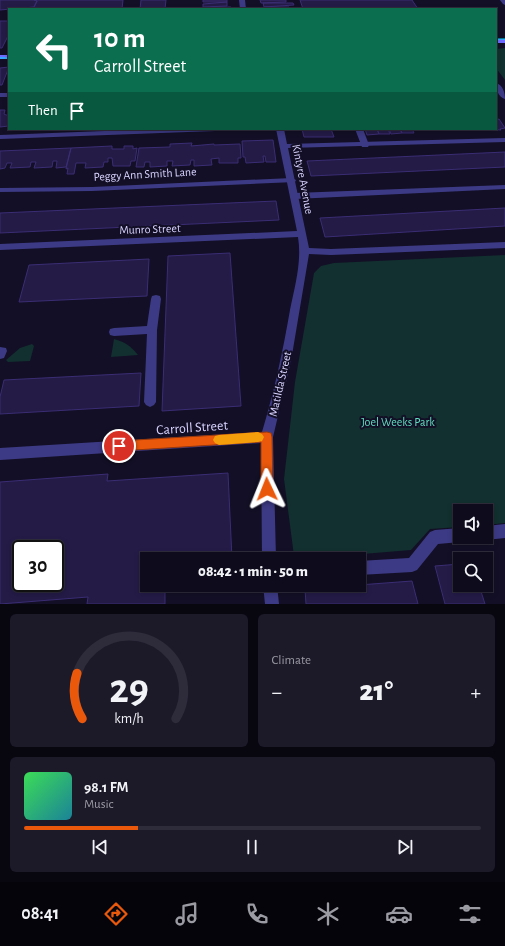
<!DOCTYPE html>
<meta charset="utf-8">
<style>
body{margin:0;font-family:"Alegreya Sans",sans-serif;background:#1c1929;color:#f1f3f6;height:100vh;display:flex;flex-direction:column;font-size:15px;white-space:nowrap}
*{box-sizing:border-box;margin:0}
p{font-size:13px;color:#9b9ba3}
.icon{flex:none;width:22px;height:22px;fill:none;stroke:currentColor;stroke-width:2;stroke-linecap:round;stroke-linejoin:round}
.map{position:relative;height:604px;overflow:hidden}
.sheet{display:flex;flex-direction:column;gap:10px;padding:10px;background:#08060f;flex:1}
.sheet>*{flex:none}
.hud{position:absolute;left:8px;top:8px;width:489px;height:122px;border-radius:0px;box-shadow:0 2px 6px #0003,0 0 0 1px #2e2b3b;background:#0b6e4f;color:#fff;overflow:hidden}
.buttons{position:absolute;left:453px;top:504px;display:grid;gap:8px}
.buttons a{display:grid;place-items:center;width:40px;height:40px;border-radius:0px;background:#0e0b1c;box-shadow:0 2px 6px #0003,0 0 0 1px #2e2b3b;font-size:20px}
.speed{position:absolute;left:12px;top:540px;display:flex;gap:8px;font-size:20px;font-weight:700;text-align:center}
.speed>*{display:grid;place-content:center;width:52px;height:52px;border-radius:50%;background:#0e0b1c;box-shadow:0 2px 6px #0003,0 0 0 1px #2e2b3b;line-height:1}
.speed .limit{border:2px solid #111;border-radius:6px;background:#fff;color:#111}
.pin{position:absolute;display:grid;place-items:center;width:34px;height:34px;color:#fff;margin:-17px;border:2px solid #fff;border-radius:50%;box-shadow:0 1px 4px #0007}
.me{position:absolute;width:44px;margin:-22px;rotate:358deg;stroke-linejoin:round;filter:drop-shadow(0 0 3px #0008)}
.turn{display:flex;align-items:center;gap:14px;height:84px;padding:0 20px;font-size:18px}
.turn .icon{width:52px;height:52px;stroke-width:2.5}
.turn b{display:block;font-size:28px;line-height:34px}
.then{display:flex;align-items:center;height:38px;padding:0 20px;background:#0003;gap:8px;font-size:15px}
.big{font-size:30px;font-weight:800;line-height:1.1}
.sheet .widget{flex:1;display:flex;flex-direction:column;justify-content:center;gap:6px;min-width:0;padding:0 14px;border-radius:6px;background:#1c1929}
.sheet .dial{align-items:center;gap:0}
.dial svg{height:104px;overflow:visible;fill:none;stroke:#2e2b3b;stroke-width:7;stroke-linecap:round;text-anchor:middle}
.dial text{fill:#f1f3f6;stroke:none}
.song{display:flex;align-items:center;gap:12px}
.cover{width:48px;height:48px;border-radius:6px;background:linear-gradient(135deg,hsl(130 70% 55%),hsl(190 70% 35%))}
.played{height:4px;border-radius:2px;background:linear-gradient(90deg,#ea580c 25%,#2e2b3b 25%)}
.keys{display:flex;justify-content:space-around;direction:ltr}
.heat{display:flex;justify-content:space-between;align-items:center;font-size:22px;direction:ltr}
.sheet .tiles{flex:1;display:grid;gap:10px;grid-template-columns:1fr 1fr}
.widget:last-child{grid-column:span 2}
.trip{position:absolute;left:140px;top:552px;width:226px;height:40px;border-radius:0px;background:#0e0b1c;box-shadow:0 2px 6px #0003,0 0 0 1px #2e2b3b;font-weight:800;line-height:40px;text-align:center}
.tabs{display:flex;height:64px;justify-content:space-around;align-items:center;background:#06040b;color:#9b9ba3}
.tabs .icon{width:28px;height:28px}
.tabs .selected{color:#ea580c}
.tabs b{font-size:18px;color:#f1f3f6}
.map>svg:first-child{display:block}
</style>
<div class="map">
<svg width="505" height="604" viewBox="0 0 505 604">
<rect width="100%" height="100%" fill="#130f26"/>
<!-- green -->
<path fill="#12302f" d="M505 48V80L496 68V49Z
M505 255V523L486 525V511H460V527L430 529 411 550 302 559 294 556 284 479 295 382 314 273 321 266 334 263Z
M114 339C125 342 131 346 138 355L111 357Z
M32 344 34 346 30 361 8 362 6 360 20 348Z"/>
<!-- building -->
<path fill="#241b47" stroke="#3b2d73" fill-rule="evenodd" d="M0 0H34L37 1 34 7 0 10Z
M34 0H123L122 9H33L37 1Z
M141 0H166L165 9H140Z
M203 0H227V2H203Z
M260 0H286V2L261 3Z
M300 0H412L418 9H303Z
M227 2V6L203 7V4Z
M263 3H293L294 5 264 7Z
M212 7H231V9H203Z
M264 7H289L290 9H264Z
M0 21H9V34L2 48H0Z
M9 67 2 85H0V68Z
M0 110H5L4 114 6 115H8L9 112V126L0 127Z
M499 119 505 128 500 129 501 130 488 129H496V120Z
M302 129H331L334 137H304Z
M365 129H377L379 134 367 135Z
M377 129H388L390 134H379Z
M389 129H400L402 133 391 134Z
M400 129H412L414 133H402Z
M273 140 276 162H266L265 156H263L264 162 246 163 245 157H243L242 141Z
M192 143 191 146 214 144V145L240 144 241 158H238V163H219V158L211 159 212 165 194 166V160H191L190 165 172 166 173 161H167V166L150 167V162H145L144 167H136L139 148 170 147V144Z
M112 146V149H124V146H133V149L137 148 135 161H131L130 166H113L112 158H108V162H104L103 167 85 168 86 163H76L74 174H67L68 168 66 169 71 148Z
M71 148 66 167 56 168 57 161H53L52 167 34 168 36 162H31L30 167 10 168 12 163H7L5 168 0 169V151Z
M505 152V167L311 176 307 161Z
M276 201 279 220 0 233V213Z
M505 208V226L325 237 320 218Z
M230 253 241 406 162 411 168 256Z
M149 259 147 296 19 302 29 265Z
M141 373 139 406 0 414V397L4 380Z
M228 473 232 559H147V585H165V604H87L88 597 0 604V482L108 474 107 481ZM21 549H55V583H21Z
M460 564V585H479L485 604H445L435 566Z
M412 581 418 604H306L305 589Z"/>
<g fill="none" stroke-linecap="round" stroke-linejoin="round">
<!-- service -->
<path fill="#3d3a85" fill-rule="evenodd" d="M500 0H505V5L503 4Z
M0 93H9V97H0Z
M355 129H363L369 145 368 147H362Z
M292 178 296 180 295 182 92 191 0 192V188L92 187Z
M505 185V189L295 199 291 196 295 193Z
M156 295 160 296 161 299 157 330 156 402 154 405 150 407 146 405 144 402 147 334 114 336 110 335 109 332 110 329 114 328 147 326 151 299 152 296Z
M0 347 6 348 7 351 4 358 0 359Z
M505 524V538L486 540 481 538 486 537V526Z
M460 528V537H466L465 540 460 542 438 544 417 570 412 572 359 575V561L409 558 430 532 435 530Z"/>
<!-- minor -->
<path fill="#3d3a85" fill-rule="evenodd" d="M239 0H245L246 9H240Z
M496 83C503 85 505 93 505 99 498 97 496 89 496 83Z
M156 129H219L215 131 0 139V135Z
M276 129H284L287 144 505 138V142L288 148 309 248 331 249 505 242V248L331 255 309 254 291 361 273 437 276 559H262L261 443 0 460V448L262 432C274 392 283 351 290 310 295 286 302 261 298 237L0 250V244L297 231Z
M263 585H277L279 604H265Z"/>
<!-- secondary -->
<path fill="#6f6bff" fill-rule="evenodd" d="M496 39H505V43H496Z
M0 55H9V59H0Z"/>
<!-- tram -->
<path stroke="#00e5ff" stroke-width="1" d="M496 39H505
M0 58H9"/>
</g>
<!-- route -->
<path fill="#ea580c" stroke="#983908" d="M267 432 271 433 272 437 273 489 271 493 267 494 263 493 261 489V442L119 451 115 450 114 446 115 443 119 441Z"/>
<!-- slow -->
<path fill="#f59e0b" d="M258 432 262 434 264 437 262 441 258 442 219 445 215 443 213 440 215 436 219 435Z"/>
<g text-anchor="middle" stroke-width="4" stroke-linejoin="round" paint-order="stroke">
<!-- street labels -->
<g font-size="12" fill="#d9d4ff" stroke="#130f26">
<text transform="translate(145 174) rotate(-3)" y="4">Peggy Ann Smith Lane</text>
<text transform="translate(303 179) rotate(79)" y="4">Kintyre Avenue</text>
<text transform="translate(150 229) rotate(-2)" y="4">Munro Street</text>
<text transform="translate(280 384) rotate(-77)" y="4">Matilda Street</text>
</g>
<!-- park labels -->
<g font-size="12" fill="#5fe0c0" stroke="#130f26">
<text x="398" y="426">Joel Weeks Park</text>
</g>
<!-- near-street labels -->
<g font-size="14" fill="#d9d4ff" stroke="#130f26">
<text transform="translate(192 427) rotate(-4)" y="5">Carroll Street</text>
</g>
</g>
</svg>
<div class="buttons">
<a><svg class="icon" aria-label="sound" viewBox="0 0 24 24"><path d="M4 9h4l5-4v14l-5-4H4zM17 9q2 3 0 6"/></svg></a>
<a><svg class="icon" aria-label="search" viewBox="0 0 24 24"><circle cx="10" cy="10" r="6"/><path d="M15 15l6 6"/></svg></a>
</div>
<div class="speed"><div class="limit">30</div></div>
<div class="pin" style="left:119px;top:446px;background:#d93025"><svg class="icon" aria-label="arrive" viewBox="0 0 24 24"><path d="M6 21V4h12l-3 4 3 4H6"/></svg></div>
<svg class="me" style="left:267px;top:489px" viewBox="-20 -20 40 40"><path d="M0-17L14 15 0 8-14 15z" fill="#ea580c" stroke="#fff" stroke-width="4"/></svg>
<div class="trip">08:42 · 1 min · 50 m</div>
<div class="hud">
<div class="turn"><svg class="icon" aria-label="left" viewBox="0 0 24 24"><path d="M17 20v-9H6M10 6l-5 5 5 5"/></svg><div><b>10 m</b>Carroll Street</div></div>
<div class="then">Then<svg class="icon" aria-label="arrive" viewBox="0 0 24 24"><path d="M6 21V4h12l-3 4 3 4H6"/></svg></div>
</div>
</div>
<section class="sheet">
<div class="tiles">
<div class="widget dial"><svg viewBox="0 0 100 80">
<path d="M14 69A42 42 0 1 1 86 69"/>
<path d="M14 69A42 42 0 0 1 10 34" stroke="#ea580c"/>
<text x="50" y="56" font-size="32" font-weight="700">29</text>
<text x="50" y="72" font-size="11">km/h</text>
</svg></div>
<div class="widget"><p>Climate</p>
<div class="heat"><a>−</a><b class="big">21°</b><a>+</a></div>
</div>
<div class="widget">
<div class="song"><i class="cover"></i><div><b>98.1 FM</b><p>Music</p></div></div>
<div class="played"></div>
<div class="keys"><svg class="icon" aria-label="previous" viewBox="0 0 24 24"><path d="M18 5L8 12l10 7zM5 5v14"/></svg><svg class="icon" aria-label="pause" viewBox="0 0 24 24"><path d="M8 5v14M16 5v14"/></svg><svg class="icon" aria-label="next" viewBox="0 0 24 24"><path d="M6 5l10 7-10 7zM19 5v14"/></svg></div>
</div>
</div>
</section>
<nav class="tabs">
<b>08:41</b>
<svg class="icon selected" aria-label="directions" viewBox="0 0 24 24"><path d="M12 3l9 9-9 9-9-9zM9 14v-3h6M13 9l2 2-2 2"/></svg>
<svg class="icon" aria-label="music" viewBox="0 0 24 24"><path d="M9 18V5l10-2v13"/><circle cx="6" cy="18" r="3"/><circle cx="16" cy="16" r="3"/></svg>
<svg class="icon" aria-label="phone" viewBox="0 0 24 24"><path d="M5 4h4l2 5-3 2q2 4 5 5l2-3 5 2v4C11 20 4 13 5 4z"/></svg>
<svg class="icon" aria-label="climate" viewBox="0 0 24 24"><path d="M12 3v18M4 7l16 10M4 17L20 7"/></svg>
<svg class="icon" aria-label="car" viewBox="0 0 24 24"><path d="M5 17H2v-5l4-1 3-4h7l3 4 3 1v5h-3M9 17h6M6 11h13"/><circle cx="7" cy="17" r="2"/><circle cx="17" cy="17" r="2"/></svg>
<svg class="icon" aria-label="filters" viewBox="0 0 24 24"><path d="M4 7h16M4 17h16"/><circle cx="9" cy="7" r="2"/><circle cx="15" cy="17" r="2"/></svg>
</nav>
